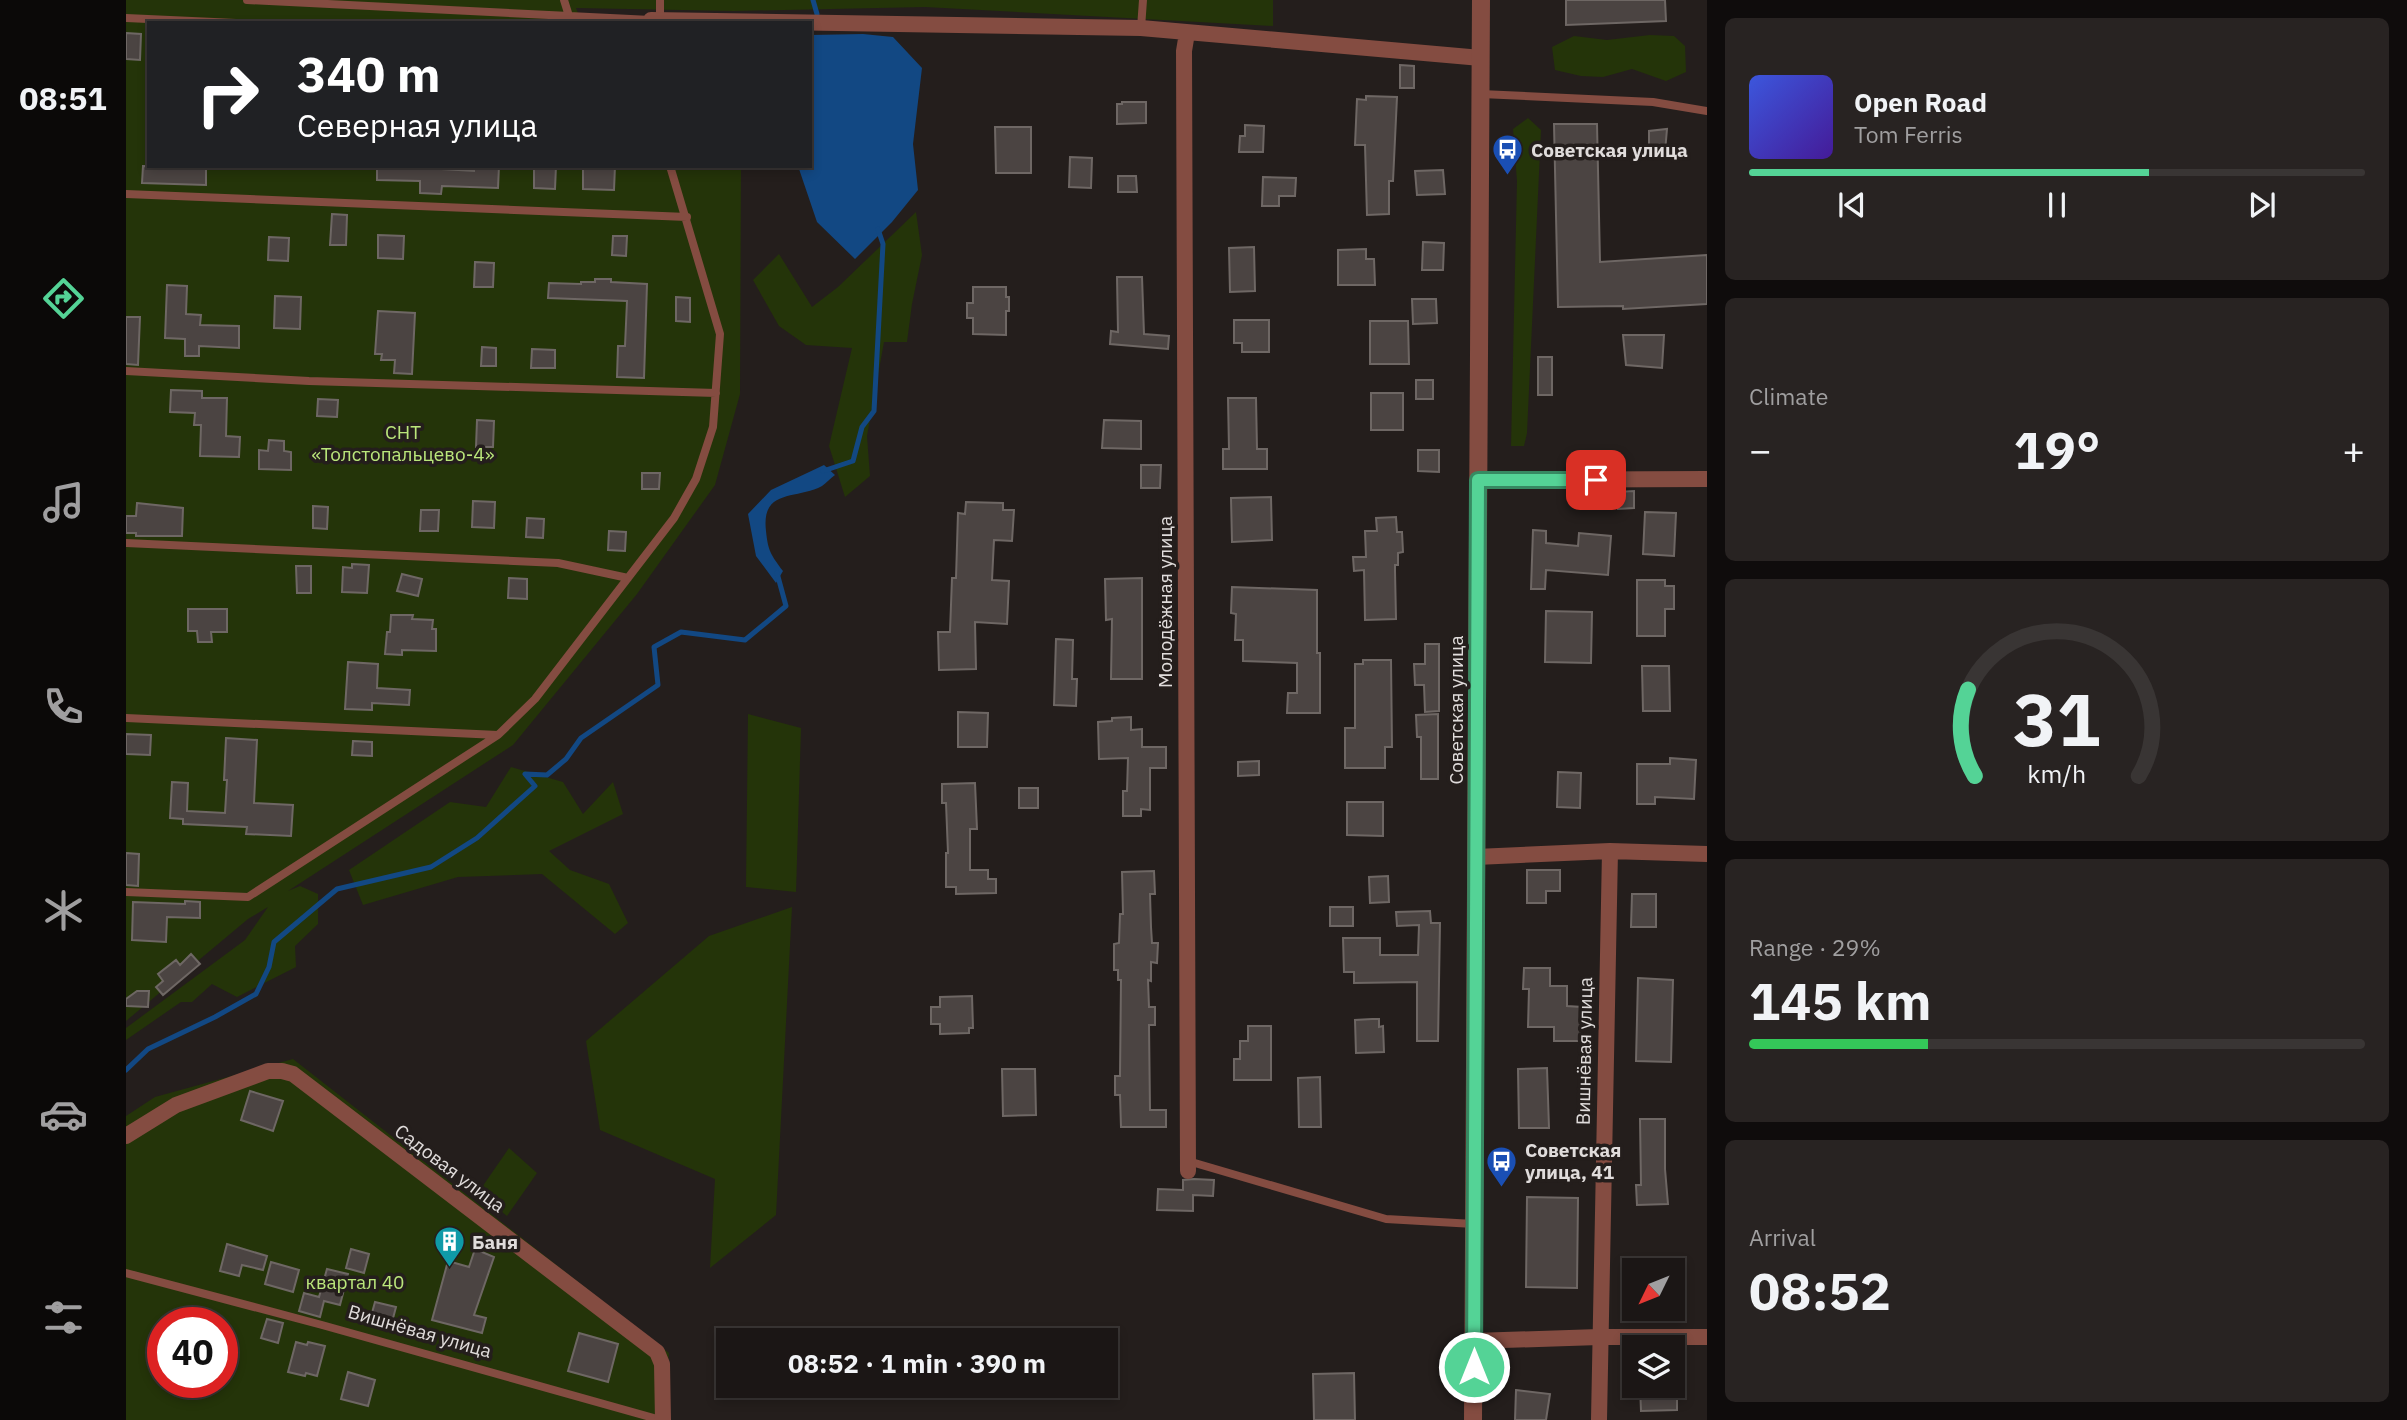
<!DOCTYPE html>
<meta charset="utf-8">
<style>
body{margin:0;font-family:"IBM Plex Sans",sans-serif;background:#282322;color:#f1f3f6;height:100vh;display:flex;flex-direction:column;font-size:26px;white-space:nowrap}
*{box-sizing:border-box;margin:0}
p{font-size:23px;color:#a09fa0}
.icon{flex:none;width:38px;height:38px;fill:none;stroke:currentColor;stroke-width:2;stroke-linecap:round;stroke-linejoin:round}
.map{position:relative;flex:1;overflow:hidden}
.sheet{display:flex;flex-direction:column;gap:18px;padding:18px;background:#0f0c0c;width:700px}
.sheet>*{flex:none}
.guide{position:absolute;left:21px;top:21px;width:665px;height:147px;border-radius:0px;box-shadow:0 4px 10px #0003,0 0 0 2px #393534;background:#202124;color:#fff;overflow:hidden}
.needle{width:46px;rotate:227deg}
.tools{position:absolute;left:1496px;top:1258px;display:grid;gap:14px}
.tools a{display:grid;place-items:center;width:63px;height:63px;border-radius:0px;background:#1b1615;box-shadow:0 4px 10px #0003,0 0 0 2px #393534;font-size:35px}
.speed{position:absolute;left:21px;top:1307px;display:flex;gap:14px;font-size:35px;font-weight:700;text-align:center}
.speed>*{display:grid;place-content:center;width:91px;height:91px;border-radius:50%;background:#1b1615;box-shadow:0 4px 10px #0003,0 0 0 2px #393534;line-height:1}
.speed .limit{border:10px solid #d22;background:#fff;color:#111}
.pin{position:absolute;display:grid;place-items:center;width:60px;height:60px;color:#fff;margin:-30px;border-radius:14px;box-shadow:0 4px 10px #0006}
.me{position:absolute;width:77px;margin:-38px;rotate:0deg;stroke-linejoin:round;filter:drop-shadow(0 0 5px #0008)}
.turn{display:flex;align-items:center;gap:24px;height:147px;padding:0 35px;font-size:32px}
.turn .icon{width:91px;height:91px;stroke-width:2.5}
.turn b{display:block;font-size:49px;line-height:60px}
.big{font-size:52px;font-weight:700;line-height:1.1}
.sheet .widget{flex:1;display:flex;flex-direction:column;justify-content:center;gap:10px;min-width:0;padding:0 24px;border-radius:10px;background:#282322}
.sheet .dial{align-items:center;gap:0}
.dial svg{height:182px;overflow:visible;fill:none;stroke:#393534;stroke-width:7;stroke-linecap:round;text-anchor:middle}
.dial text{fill:#f1f3f6;stroke:none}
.song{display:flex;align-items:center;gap:21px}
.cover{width:84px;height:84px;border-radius:10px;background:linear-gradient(135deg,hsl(230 70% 55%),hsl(260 70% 35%))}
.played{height:7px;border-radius:4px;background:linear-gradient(90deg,#54d396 65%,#393534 65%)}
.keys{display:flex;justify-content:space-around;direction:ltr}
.heat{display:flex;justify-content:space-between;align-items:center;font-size:38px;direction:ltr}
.charge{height:10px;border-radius:5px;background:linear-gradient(90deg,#34c759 29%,#393534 0)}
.trip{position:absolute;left:590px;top:1328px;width:402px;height:70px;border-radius:0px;background:#1b1615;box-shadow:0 4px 10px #0003,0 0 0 2px #393534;font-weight:700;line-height:70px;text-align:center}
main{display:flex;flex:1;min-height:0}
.tab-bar{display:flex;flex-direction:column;width:126px;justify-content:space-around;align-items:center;background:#0b0908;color:#a09fa0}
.tab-bar .icon{width:49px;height:49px}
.tab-bar .selected{color:#54d396}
.tab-bar b{font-size:32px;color:#f1f3f6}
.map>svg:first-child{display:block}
</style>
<main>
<nav class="tab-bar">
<b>08:51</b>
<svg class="icon selected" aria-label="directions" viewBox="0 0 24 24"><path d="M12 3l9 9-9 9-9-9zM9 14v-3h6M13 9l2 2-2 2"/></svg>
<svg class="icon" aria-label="music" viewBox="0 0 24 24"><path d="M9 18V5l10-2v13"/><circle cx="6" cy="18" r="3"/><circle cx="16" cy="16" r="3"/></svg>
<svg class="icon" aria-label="phone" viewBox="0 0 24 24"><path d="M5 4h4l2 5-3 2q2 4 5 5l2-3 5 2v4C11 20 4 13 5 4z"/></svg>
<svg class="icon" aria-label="climate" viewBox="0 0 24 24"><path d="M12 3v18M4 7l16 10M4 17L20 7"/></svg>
<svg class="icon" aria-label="car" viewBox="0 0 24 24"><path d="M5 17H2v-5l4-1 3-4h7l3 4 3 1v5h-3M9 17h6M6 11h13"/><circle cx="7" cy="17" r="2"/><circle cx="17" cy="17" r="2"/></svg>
<svg class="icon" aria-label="filters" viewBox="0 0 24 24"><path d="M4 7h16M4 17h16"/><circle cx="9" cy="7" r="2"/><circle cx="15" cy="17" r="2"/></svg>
</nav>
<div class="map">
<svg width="1581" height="1420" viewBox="0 0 1581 1420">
<rect width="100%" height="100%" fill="#241e1c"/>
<!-- green -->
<path fill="#243409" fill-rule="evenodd" d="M0 0H1147V26L799 7 608 11 450 8 456 23H23V166H615L614 394 589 485 511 594 387 745 162 891 174 886 192 894V924L169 946 170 967 111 997 86 984 66 1002H55L0 1040V1028L119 940 142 907 122 919 0 1021Z
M1524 35 1548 36 1559 46 1560 72 1540 81 1506 69 1477 77 1455 76 1429 70 1426 47 1448 36 1481 40Z
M1402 118 1415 130 1401 433 1398 446H1385L1391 181 1387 129Z
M790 212 796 255 786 304 781 342H758L741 436 744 476 719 497 703 446 726 348 680 345 653 326 627 280 653 254 686 307 712 287Z
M622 714 675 728 670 892 620 887Z
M385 767 437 782 457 814 487 782 497 814 423 851 444 870 483 884 502 923 489 934 416 874 332 877 237 905 223 870 324 802 360 807Z
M666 907 650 1215 584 1268 589 1179 474 1130 460 1041 583 936Z
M167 1059 543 1353 537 1420H0V1116L29 1097ZM37 1323H96V1382H37Z
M383 1148 411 1173 381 1216 352 1193Z"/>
<!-- water -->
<path fill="#124883" d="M737 34 767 37 796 68 787 144 792 190 766 222 729 259 691 222 672 166H684V35Z
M698 465 709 475C705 478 700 483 696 486 670 500 635 488 640 531 642 551 645 555 657 571L650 583 630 556 622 514 645 490Z"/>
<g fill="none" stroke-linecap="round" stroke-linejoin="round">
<!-- stream -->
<path stroke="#124883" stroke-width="5" d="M687 0 691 14
M697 471 727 461 736 427 748 411 757 244 752 229
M0 1070 22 1049 89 1017 130 994 143 967 148 942 211 889 305 867 351 838 409 786 399 774 421 775 440 759 455 738 532 685 528 647 555 632 619 640 660 606 651 573"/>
</g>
<!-- building -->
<path fill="#4b4442" stroke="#6e6764" stroke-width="2" d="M1440 0H1539L1540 21 1440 25Z
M0 33 15 34 14 60 0 59Z
M1274 65 1288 66V88H1274Z
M1240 96 1271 97 1267 181H1263V214L1241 215 1239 145H1229L1231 99 1240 100Z
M996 102H1020V123L991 124V104H996Z
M1428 124H1471L1474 262 1581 255V304L1497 309V306L1432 307Z
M1119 125 1138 126 1137 152H1113L1114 136H1119Z
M869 127H905V173H870Z
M1541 129 1539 152H1523V131Z
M944 157 966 158 965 188 943 187Z
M17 166 80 167V185L16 183Z
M251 166H316V169L348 171V166H373L372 188 316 186 315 194 294 193V181L251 180Z
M408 166H430L429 189 408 188Z
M457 166H489L488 190 457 189Z
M1317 170 1319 194 1291 195 1289 171Z
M992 176H1010L1011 192H992Z
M1137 177 1170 178 1169 196H1153V206H1136Z
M206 214 221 215 220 245H204Z
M252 235 278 236 277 259 252 258Z
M487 236H501L500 256 486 255Z
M143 237 163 238 162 261 142 260Z
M1297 242 1318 243 1317 270H1296Z
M1128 247 1129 291 1104 292 1103 248Z
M1240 249V259H1248L1249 285H1212V250Z
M349 262 368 263 367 287H348Z
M991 277H1016L1018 334 1043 336 1042 349 984 344 985 331 992 332Z
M469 279H485V282L521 284 518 378 491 377 492 346H499L501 301 422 298 423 283 455 284V282H469Z
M41 285 61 286 60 314 75 315 74 325 113 326V348L73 346V356H59V339L39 338Z
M847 287H880V297H883V311H880V335L847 334V318H841V303H847Z
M149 296 175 297 174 329 148 328Z
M550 297 564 298V322L550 321Z
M1286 299H1310L1311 323 1287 324Z
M252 311 289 313 286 374 268 373 269 360H255L256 354H249Z
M0 317H14L12 365 0 364Z
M1108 320H1143V352H1116V343H1108Z
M1244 321H1282L1283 364H1244Z
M1497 335H1538L1536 368 1500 365Z
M356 347 370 348V366H355Z
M406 349 429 350V368H405Z
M1412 357H1426V395H1412Z
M1290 380H1307V399H1290Z
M45 390 76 391V398H101L100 436 114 437 113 457 74 456 75 425H68L69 413 44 412Z
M1245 393H1277V430H1245Z
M1102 398H1130L1131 449H1141V469H1097V449H1103Z
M192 399 212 400 211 417 191 416Z
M351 420 368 421 367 447H350Z
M978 420 1015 421V449L976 448Z
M143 440 158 441V451L165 452V470L133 469V450L142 451Z
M1292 450H1313V472L1292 471Z
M1015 465H1035L1034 488H1015Z
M516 473H534L533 489H516Z
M1508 491V508L1492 509 1491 492Z
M1145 497 1146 540 1106 542 1105 498Z
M347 501 369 502 368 528 346 527Z
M840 502 877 503V510H888L886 541 868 540 866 580 883 581 881 624 849 622 850 669 813 670 812 632H824L826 578H830L832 513 839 514Z
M11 503 57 508 56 536H10V533H0V516H10Z
M187 506 202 507 201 529 187 528Z
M295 510H313L312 531H294Z
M1519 512 1550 513 1548 556 1517 554Z
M1270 517 1271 532H1276L1277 552 1272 553V565H1269V571L1270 619 1239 620 1238 570 1228 571 1227 557H1240L1239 531H1251L1250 518Z
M401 518 418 519 417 538 400 537Z
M1407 530 1420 531V543L1452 546 1453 533 1485 536 1482 575 1420 570 1419 589H1405Z
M483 531 500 532 499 551 482 550Z
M226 564 243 565 241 593 216 592 217 567 226 568Z
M170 566H185V593H171Z
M276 574 296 579 292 596 271 591Z
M383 578 401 579V599L382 598Z
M1016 578V679H985L986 619 980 620 979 579Z
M1511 580H1539V586H1548V609H1539V636H1511Z
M1106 587 1191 590V653H1194V713H1161L1162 693H1171V663L1117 661V640H1109L1110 614 1105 613Z
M62 609H101V632H85L86 642H72L71 631H62Z
M1420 611 1466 612 1465 663 1419 662Z
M265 615H287L286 619 307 620 306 629H310V651L276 650V655L259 654 261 632H264Z
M930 639 947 640 946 679H951L950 706 928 705Z
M1299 644H1313V711L1299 712 1298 685H1289L1288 664H1299Z
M1237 660H1265L1266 747H1259V768H1219V728H1229V664H1237Z
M222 662 252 664 251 688 284 690 283 705 246 703V710L219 709Z
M1516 666H1543L1544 711H1517Z
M832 712 862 713 861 747H832Z
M1312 714V779H1295V737H1291L1290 715Z
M1005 717V730L1016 729V747H1040V768H1024V810L1015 809V816H997V791H1001L1002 758 973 759 972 722 986 721V718Z
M0 734 25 735 24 755 0 754Z
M100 738 131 740 128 803 167 805 165 836 120 834 121 827 57 824V819L44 818 46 782 62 783 61 811 99 813 101 780H98Z
M227 741 246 742V756L226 755Z
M1544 758 1570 760 1568 799 1529 797V804H1511V764H1544Z
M1133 761V775L1112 776V762Z
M1432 772 1455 773 1454 808 1431 807Z
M849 783 851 829H844V870H862V879H870V893L830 894V887H820V853H822L820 803H816V784Z
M893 788H912V808H893Z
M1221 802H1257V836L1221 835Z
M0 853 13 854 12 886 0 885Z
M1401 870H1434V891H1420V903H1401Z
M1028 871 1029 894H1024L1025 927 1026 943H1032L1031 963 1025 962V981L1022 980 1023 1007H1029V1025H1023L1024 1110H1040V1127H995L994 1095H989V1076H994L995 980H992V970H988V944L993 943 994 914H997L996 872Z
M1262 876 1263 902 1244 903 1243 877Z
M1506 894H1530V927H1505Z
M59 901 74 902V918L41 917 40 942 6 940 7 902 59 904Z
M1204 907H1227V926H1204Z
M1304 911 1305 923H1314L1312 1041H1291V982L1228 983V972H1218L1217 938H1254V955H1292L1293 925 1271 926 1270 912Z
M65 954 74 964 37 995 30 987 37 981 32 974 50 960 54 965Z
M1398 968H1424V986H1441V1006L1456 1007 1455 1041H1428V1027H1402L1403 989H1397Z
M1512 978 1547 980 1545 1062 1510 1061Z
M11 991H23L22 1007 0 1006V999Z
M846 996 847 1028H843V1033L814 1034V1024H805V1007H814V997Z
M1246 1019H1253V1027L1257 1026 1258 1052 1230 1053 1229 1020Z
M1122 1026H1145V1080H1108V1059H1114V1041H1122Z
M1421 1068 1423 1128H1393L1392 1069Z
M876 1069H909L910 1115 877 1116Z
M1194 1077 1195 1127H1173L1172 1078Z
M124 1091 157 1101 147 1131 115 1120Z
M1514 1119H1539V1169L1542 1204 1511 1205 1510 1185H1515Z
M1068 1179 1088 1180 1087 1196 1067 1195V1211L1031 1210 1032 1189 1057 1190V1180Z
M1401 1197 1452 1198 1451 1288 1400 1287Z
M101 1244 141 1256 137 1270 116 1265 113 1276 94 1271Z
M225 1249 243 1254 238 1273 220 1268Z
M349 1249 368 1257 348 1315 360 1318 356 1333 306 1320 322 1261 343 1267Z
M145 1262 173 1270 167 1292 139 1284Z
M201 1269 222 1274 214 1305 198 1301 194 1317 173 1311 178 1293 193 1297Z
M249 1302 270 1307 265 1326 244 1320Z
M141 1319 157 1323 152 1343 135 1338Z
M453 1333 492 1344 482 1382 442 1371Z
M170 1342 181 1345 182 1342 199 1346 191 1376 180 1373 179 1376 162 1372Z
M222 1372 249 1380 242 1406 215 1399Z
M1228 1373 1229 1420H1188L1187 1374Z
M1514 1386H1551V1410L1515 1411Z
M1390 1390 1424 1394 1420 1420H1389Z"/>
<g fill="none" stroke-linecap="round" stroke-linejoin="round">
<!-- service -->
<path stroke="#844c41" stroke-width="8" d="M121 0 525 20
M438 0 443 16
M0 18 110 23
M534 20V0
M1015 28 1017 0
M1355 94 1527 102 1581 111
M0 194 561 217
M0 371 183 381 590 393
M0 543 432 563 502 578
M0 718 372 735 122 897 0 892
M372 735 409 699 548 518 570 479 587 427 594 334 544 166
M1062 1161 1260 1219 1348 1224
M0 1273 196 1325 535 1420"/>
<!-- minor -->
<path stroke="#844c41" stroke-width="16" d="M525 20 1015 28 1355 58
M1061 33 1058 51 1062 1171
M1352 480 1581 479
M1350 857 1484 851 1581 854
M0 1136 50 1105 142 1071H156L167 1074 531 1352 536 1364 537 1420
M1348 1341 1473 1337H1581
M1473 1420 1484 851"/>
<!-- tertiary -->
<path stroke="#844c41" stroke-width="18" d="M1347 1420 1355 0"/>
</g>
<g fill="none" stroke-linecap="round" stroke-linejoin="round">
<defs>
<path id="route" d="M1348 1367 1352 480H1470"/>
</defs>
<!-- route casing -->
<use href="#route" stroke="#378962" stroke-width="18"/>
<!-- route -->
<use href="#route" stroke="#54d396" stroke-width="12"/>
</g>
<!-- icons -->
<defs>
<symbol id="bus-pin" viewBox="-11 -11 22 30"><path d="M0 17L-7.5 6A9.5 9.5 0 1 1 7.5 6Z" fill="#1a4fb4" stroke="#241e1c"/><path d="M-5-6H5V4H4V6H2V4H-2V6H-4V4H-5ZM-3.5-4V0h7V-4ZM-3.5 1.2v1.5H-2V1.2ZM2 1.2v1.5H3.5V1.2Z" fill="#fff"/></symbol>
<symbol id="building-pin" viewBox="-11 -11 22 30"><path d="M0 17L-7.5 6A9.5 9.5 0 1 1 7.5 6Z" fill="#0f9aa8" stroke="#241e1c"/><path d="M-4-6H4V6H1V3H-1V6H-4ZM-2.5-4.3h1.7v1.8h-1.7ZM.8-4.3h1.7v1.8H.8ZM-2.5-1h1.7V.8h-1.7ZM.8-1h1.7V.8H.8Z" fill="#fff"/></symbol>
</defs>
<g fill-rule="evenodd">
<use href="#bus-pin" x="1364" y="132" width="35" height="47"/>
<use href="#bus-pin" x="1358" y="1144" width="35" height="47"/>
<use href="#building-pin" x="306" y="1224" width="35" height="47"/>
</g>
<g text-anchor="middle" stroke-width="7" stroke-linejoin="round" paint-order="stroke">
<!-- poi labels -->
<g font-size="19" font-weight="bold" fill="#e0dcdb" stroke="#241e1c" text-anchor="start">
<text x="1405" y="157">Советская улица</text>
<text x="1399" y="1157">Советская<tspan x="1399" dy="22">улица, 41</tspan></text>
<text x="346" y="1249">Баня</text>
</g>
<!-- park labels -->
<g font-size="19" fill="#bae67b" stroke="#241e1c">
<text x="277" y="439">СНТ<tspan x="277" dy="22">«Толстопальцево-4»</tspan></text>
<text x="229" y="1289">квартал 40</text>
</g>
<!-- street labels -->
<g font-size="19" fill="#e0dcdb" stroke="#241e1c">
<text transform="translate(1039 602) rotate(-90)" y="7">Молодёжная улица</text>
<text transform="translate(1330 710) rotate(-90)" y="7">Советская улица</text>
<text transform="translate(1458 1051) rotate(-89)" y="7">Вишнёвая улица</text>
<text transform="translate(324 1168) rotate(37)" y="7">Садовая улица</text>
<text transform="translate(294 1331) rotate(16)" y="7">Вишнёвая улица</text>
</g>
</g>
</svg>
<div class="tools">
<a><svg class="needle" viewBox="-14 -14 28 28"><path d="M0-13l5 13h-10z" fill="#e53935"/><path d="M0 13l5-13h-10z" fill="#a09fa0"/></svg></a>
<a><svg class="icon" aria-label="layers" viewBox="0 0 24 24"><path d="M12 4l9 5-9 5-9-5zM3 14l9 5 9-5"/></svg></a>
</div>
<div class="speed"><div class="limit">40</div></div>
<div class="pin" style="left:1470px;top:480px;background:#d93025"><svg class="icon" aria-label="arrive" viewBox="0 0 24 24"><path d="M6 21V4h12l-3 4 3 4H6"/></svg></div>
<svg class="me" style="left:1348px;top:1367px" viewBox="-20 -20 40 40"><circle r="17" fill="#54d396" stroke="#fff" stroke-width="3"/><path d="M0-11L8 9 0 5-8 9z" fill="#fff"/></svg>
<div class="trip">08:52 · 1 min · 390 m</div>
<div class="guide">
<div class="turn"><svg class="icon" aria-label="right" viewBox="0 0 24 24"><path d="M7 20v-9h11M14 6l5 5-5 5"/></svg><div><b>340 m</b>Северная улица</div></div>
</div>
</div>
<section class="sheet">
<div class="widget">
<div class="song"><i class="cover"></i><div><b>Open Road</b><p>Tom Ferris</p></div></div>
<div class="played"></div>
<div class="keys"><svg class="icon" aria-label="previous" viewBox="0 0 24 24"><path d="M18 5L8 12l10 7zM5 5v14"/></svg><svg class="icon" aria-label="pause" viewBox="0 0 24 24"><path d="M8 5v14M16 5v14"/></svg><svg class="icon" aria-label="next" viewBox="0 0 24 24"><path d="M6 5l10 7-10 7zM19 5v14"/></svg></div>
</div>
<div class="widget"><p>Climate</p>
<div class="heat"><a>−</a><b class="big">19°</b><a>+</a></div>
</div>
<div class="widget dial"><svg viewBox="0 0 100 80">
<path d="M14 69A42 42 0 1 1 86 69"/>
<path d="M14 69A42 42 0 0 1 11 31" stroke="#54d396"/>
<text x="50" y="56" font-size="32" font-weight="700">31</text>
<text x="50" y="72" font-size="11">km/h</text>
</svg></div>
<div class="widget"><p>Range · 29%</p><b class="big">145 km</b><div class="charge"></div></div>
<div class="widget"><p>Arrival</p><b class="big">08:52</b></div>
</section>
</main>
